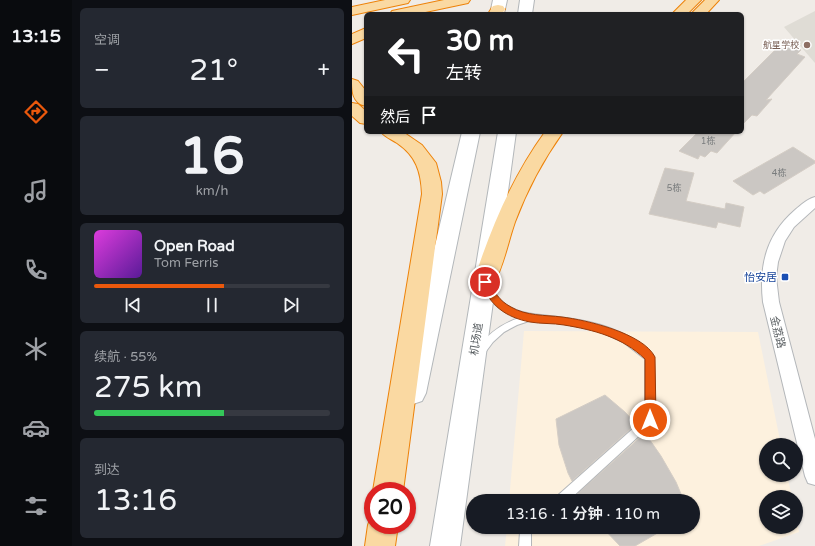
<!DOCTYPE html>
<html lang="zh">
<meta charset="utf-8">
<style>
body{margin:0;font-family:"Varela Round","Noto Sans SC",sans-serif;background:#242831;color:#f1f3f6;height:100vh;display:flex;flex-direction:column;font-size:15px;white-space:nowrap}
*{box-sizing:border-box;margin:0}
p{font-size:13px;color:#9ea1a6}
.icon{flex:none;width:22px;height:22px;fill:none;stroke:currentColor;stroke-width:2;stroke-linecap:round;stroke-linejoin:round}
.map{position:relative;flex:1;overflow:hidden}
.details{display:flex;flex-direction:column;gap:8px;padding:8px;background:#0d0f14;width:280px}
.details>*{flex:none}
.hud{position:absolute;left:12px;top:12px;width:380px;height:122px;border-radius:6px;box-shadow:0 1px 3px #0004;background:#202124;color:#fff;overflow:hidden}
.tools{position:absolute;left:407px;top:438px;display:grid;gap:8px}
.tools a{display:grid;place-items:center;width:44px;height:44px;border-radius:50%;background:#171b24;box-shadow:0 1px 3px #0004;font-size:20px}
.speed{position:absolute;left:12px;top:482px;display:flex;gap:8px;font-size:20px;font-weight:700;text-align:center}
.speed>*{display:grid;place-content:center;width:52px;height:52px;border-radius:50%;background:#171b24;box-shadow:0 1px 3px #0004;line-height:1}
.speed .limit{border:6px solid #d22;background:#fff;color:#111}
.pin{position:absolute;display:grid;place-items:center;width:34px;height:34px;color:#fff;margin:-17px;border:2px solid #fff;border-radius:50%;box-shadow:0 1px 4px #0007}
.me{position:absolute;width:44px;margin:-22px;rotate:0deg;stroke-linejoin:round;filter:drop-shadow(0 0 3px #0008)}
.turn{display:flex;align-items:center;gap:14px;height:84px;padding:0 16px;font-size:18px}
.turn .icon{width:52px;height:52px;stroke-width:2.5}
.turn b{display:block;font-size:28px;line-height:34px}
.then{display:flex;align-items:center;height:38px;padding:0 16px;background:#0003;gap:8px;font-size:15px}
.big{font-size:30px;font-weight:600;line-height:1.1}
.details .widget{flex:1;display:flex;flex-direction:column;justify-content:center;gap:6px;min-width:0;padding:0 14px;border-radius:6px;background:#242831}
.details .dial{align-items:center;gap:0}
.dial b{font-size:52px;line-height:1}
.song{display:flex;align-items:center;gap:12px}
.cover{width:48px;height:48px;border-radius:6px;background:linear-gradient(135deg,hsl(300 70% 55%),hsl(270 70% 35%))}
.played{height:4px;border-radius:2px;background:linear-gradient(90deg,#ea580c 55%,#363941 55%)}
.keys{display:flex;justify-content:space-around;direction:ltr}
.heat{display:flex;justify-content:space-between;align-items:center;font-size:22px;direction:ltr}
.charge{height:6px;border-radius:3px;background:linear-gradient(90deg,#34c759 55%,#363941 0)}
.trip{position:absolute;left:114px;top:494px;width:234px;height:40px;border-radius:20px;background:#171b24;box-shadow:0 1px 3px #0004;font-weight:600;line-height:40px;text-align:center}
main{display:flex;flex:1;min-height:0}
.menu{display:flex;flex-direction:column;width:72px;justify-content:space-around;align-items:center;background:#090b0e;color:#9ea1a6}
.menu .icon{width:28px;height:28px}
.menu .current{color:#ea580c}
.menu b{font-size:18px;color:#f1f3f6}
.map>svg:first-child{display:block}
</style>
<main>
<nav class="menu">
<b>13:15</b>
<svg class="icon current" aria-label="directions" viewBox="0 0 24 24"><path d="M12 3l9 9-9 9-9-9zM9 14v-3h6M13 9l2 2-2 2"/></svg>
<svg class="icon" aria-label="music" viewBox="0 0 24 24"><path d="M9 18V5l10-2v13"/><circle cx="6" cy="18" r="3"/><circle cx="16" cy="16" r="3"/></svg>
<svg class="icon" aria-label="phone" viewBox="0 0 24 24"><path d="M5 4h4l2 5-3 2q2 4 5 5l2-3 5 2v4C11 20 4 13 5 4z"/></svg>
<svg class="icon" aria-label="climate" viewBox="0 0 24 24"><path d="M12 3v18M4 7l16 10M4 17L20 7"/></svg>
<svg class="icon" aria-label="car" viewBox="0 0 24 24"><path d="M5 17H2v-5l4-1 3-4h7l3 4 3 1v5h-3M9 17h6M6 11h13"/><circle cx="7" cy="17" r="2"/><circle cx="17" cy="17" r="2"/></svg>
<svg class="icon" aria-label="filters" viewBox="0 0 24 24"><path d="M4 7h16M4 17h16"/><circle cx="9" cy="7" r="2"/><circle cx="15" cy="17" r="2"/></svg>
</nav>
<section class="details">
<div class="widget"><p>空调</p>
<div class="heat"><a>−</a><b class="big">21°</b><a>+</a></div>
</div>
<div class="widget dial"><b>16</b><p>km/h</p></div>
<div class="widget">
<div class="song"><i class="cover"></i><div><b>Open Road</b><p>Tom Ferris</p></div></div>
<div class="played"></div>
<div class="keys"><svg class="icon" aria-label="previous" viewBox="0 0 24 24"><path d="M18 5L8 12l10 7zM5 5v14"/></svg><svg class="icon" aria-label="pause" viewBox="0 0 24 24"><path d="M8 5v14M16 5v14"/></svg><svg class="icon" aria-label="next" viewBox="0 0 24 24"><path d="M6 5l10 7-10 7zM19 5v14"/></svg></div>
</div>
<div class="widget"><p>续航 · 55%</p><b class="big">275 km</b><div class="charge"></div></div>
<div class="widget"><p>到达</p><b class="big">13:16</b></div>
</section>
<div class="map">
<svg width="463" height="546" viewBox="0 0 463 546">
<rect width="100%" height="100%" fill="#f0ece7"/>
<!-- commercial -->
<path fill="#fdf1de" d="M172 331 406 332 429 445H414V475H435L440 497H414V527H444V517L447 532 407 546H153L155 527H341V501H157Z"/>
<!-- education -->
<path fill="#dfdcd5" d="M463 11V63L432 27Z"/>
<!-- building -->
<path fill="#cbc7c3" stroke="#d4cdc5" d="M432 41 445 45 442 48 449 50 445 54 453 57 414 100 420 99 405 116 400 115 390 125V83Z
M346 132H384L365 153 359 151 353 157 348 155 346 159 327 151Z
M441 147 463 161V163L412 194 408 191 401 195 381 181Z
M313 168 342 173 334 201 373 209 374 203 392 207 388 227 366 222 364 228 297 214Z
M253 395 273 412 284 424 220 481 216 473 207 445 204 419Z
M293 433 309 456 324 482 332 501H230L226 493Z
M250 527H316L283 546H268Z"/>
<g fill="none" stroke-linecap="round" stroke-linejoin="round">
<defs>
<path id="service" d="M136 287C141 289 142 294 146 298 151 303 157 307 164 310 177 315 192 315 206 317 235 320 262 326 287 343 292 347 299 351 302 357L303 420 301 423 216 501H203L204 497 293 418V359L271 342 247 331 212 324 180 320 165 325 152 332 141 342 132 354 129 355 126 354 125 351 126 348C137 333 149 324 167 318 151 312 140 305 132 290L133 288Z
M171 527H184L179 534V546H167L168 532Z"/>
<path id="minor" d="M463 197V208L442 227 433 241 426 262 424 277 427 302 463 439V485L456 483 453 476 411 302C407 266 414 235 443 210 449 205 455 199 463 197Z"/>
<path id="secondary" d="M141 0H155L152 14H138Z
M168 0H182L180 14H166Z
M110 132H128L74 393 70 401 61 404 52 401 48 393Z
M146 132H164L108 546H78Z"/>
<path id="trunk" d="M33 0H58L56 3 0 15V7Z
M92 0H118L116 3 64 14H38L40 11Z
M334 0H349L335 14H320Z
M353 0H367L354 14H339Z
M146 5 151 6 153 9 150 14H136L141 6Z
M14 28V38L0 44V34Z
M0 79 6 81 14 91V106C0 103 0 91 0 79Z
M0 103 6 104 14 111V124L8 123 0 116Z
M29 132H51L70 145 84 163 89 182 90 194 51 491H21L70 194C69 171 64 156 45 143 39 139 33 137 29 132Z
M193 132H211C191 160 175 190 163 222 156 242 152 265 142 283L134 285 126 283 123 277C140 225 161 176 193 132Z
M20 514 21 525H46L43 546H13L16 525Z"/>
</defs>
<!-- service casing -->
<use href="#service" stroke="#b4b7ba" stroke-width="2"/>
<!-- minor casing -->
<use href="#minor" stroke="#b4b7ba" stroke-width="2"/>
<!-- secondary casing -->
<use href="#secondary" stroke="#b3b7ba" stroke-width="2"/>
<!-- trunk casing -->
<use href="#trunk" stroke="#ed8209" stroke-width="2"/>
<!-- service -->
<use href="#service" fill="#fff" fill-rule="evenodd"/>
<!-- minor -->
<use href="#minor" fill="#fff" fill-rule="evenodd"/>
<!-- secondary -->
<use href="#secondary" fill="#fff" fill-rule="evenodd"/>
<!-- trunk -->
<use href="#trunk" fill="#fad9a2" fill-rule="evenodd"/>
</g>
<!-- route -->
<path fill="#ea580c" stroke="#983908" d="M133 279 136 280C142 291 147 301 159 307 174 316 193 315 210 317 234 320 291 333 303 357L304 420 302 423 298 425 294 423 293 420V359C270 337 242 330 212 325 201 323 189 324 178 322 153 317 139 306 128 282Z"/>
<!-- markers -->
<circle fill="#8d6e63" stroke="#fff" stroke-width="1.5" cx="455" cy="45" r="4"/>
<rect fill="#1a4fb4" stroke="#fff" stroke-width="1.5" x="429" y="273" width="8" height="8" rx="2"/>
<g text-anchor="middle" stroke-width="3" stroke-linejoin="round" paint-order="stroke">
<!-- far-education labels -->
<g font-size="9" fill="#785e54" stroke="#fff" text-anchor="end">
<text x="447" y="48">航星学校</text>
</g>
<!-- number labels -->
<g font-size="9" fill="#797c7d">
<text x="356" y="144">1栋</text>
<text x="427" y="176">4栋</text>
<text x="322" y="191">5栋</text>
</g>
<!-- transit labels -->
<g font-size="11" fill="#164399" stroke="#fff" text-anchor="end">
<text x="425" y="281">怡安居</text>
</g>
<!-- street labels -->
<g font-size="11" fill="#5e6366" stroke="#fff">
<text transform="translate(426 332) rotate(76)" y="4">金荔路</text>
<text transform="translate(124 339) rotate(-81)" y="4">机场道</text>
</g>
</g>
</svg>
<div class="tools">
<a><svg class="icon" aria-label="search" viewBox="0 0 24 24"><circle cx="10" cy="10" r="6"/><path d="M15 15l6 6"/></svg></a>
<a><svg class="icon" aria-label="layers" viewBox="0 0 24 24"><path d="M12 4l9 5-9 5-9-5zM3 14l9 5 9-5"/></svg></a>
</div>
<div class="speed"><div class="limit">20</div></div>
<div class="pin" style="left:133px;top:282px;background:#d93025"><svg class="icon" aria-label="arrive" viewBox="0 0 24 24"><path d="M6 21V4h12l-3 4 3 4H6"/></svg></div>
<svg class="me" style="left:298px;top:420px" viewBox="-20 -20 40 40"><circle r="17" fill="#ea580c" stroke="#fff" stroke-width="3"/><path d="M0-11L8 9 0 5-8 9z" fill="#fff"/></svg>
<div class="trip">13:16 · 1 分钟 · 110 m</div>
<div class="hud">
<div class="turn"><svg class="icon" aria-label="left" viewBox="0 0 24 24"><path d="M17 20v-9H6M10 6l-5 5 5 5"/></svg><div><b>30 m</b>左转</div></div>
<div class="then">然后<svg class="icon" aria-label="arrive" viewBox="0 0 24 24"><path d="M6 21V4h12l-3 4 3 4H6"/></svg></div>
</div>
</div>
</main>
